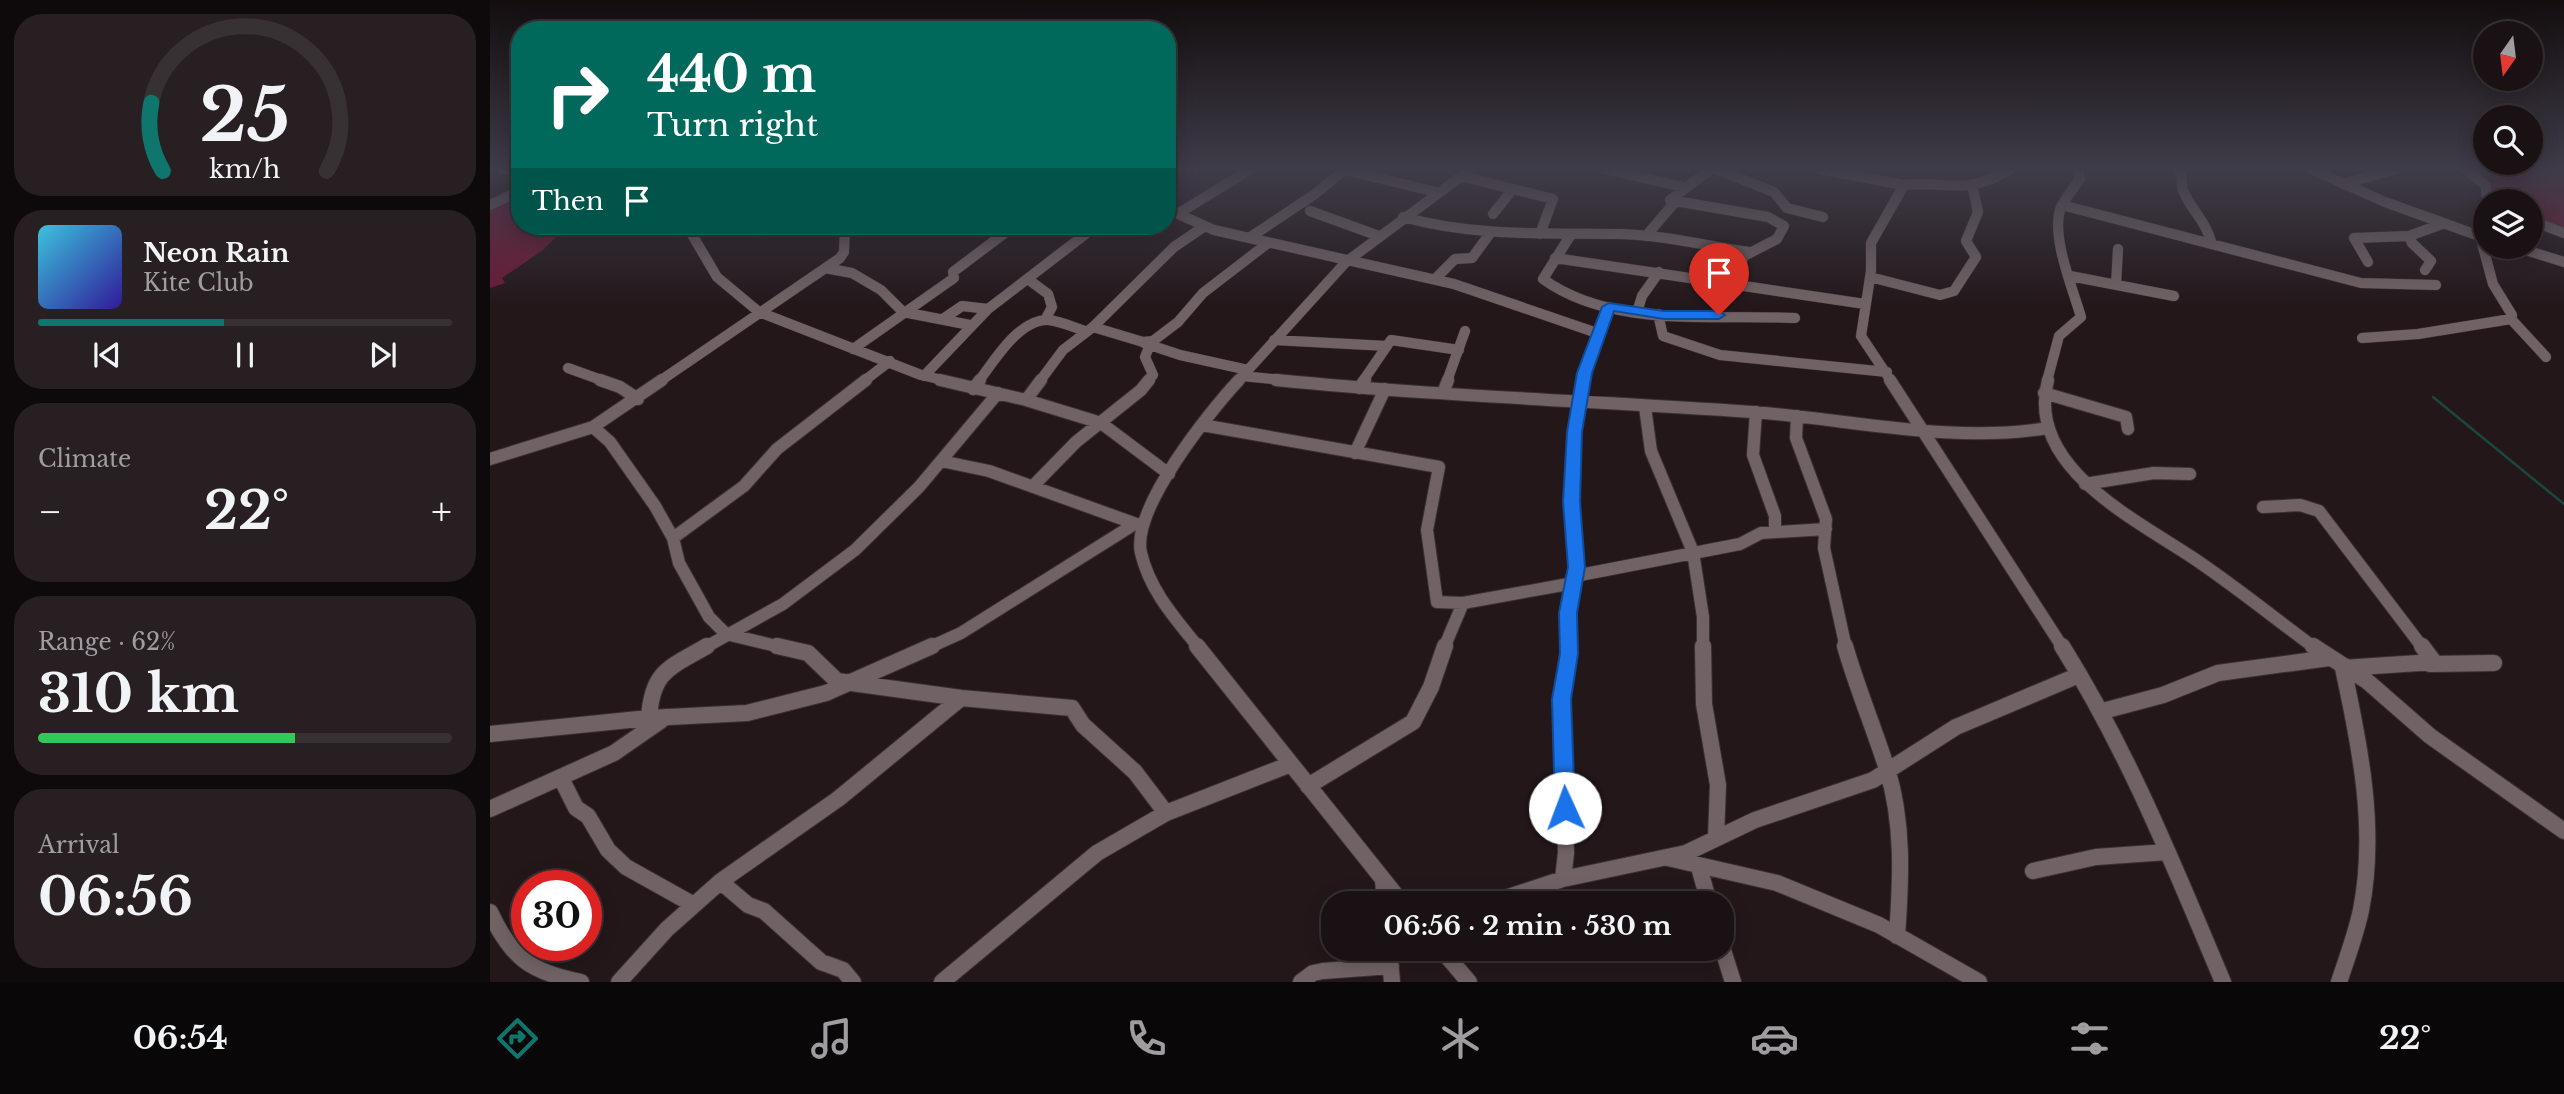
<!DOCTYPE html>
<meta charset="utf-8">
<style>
body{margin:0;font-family:"Libre Baskerville",serif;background:#271f22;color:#f1f3f6;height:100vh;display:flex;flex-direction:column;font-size:26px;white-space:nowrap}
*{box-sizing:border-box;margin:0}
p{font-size:23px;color:#9f9da0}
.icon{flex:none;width:38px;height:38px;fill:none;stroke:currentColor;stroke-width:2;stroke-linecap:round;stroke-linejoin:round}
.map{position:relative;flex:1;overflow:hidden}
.side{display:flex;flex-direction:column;gap:14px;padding:14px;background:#0e090b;width:490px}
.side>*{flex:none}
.banner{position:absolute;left:21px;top:21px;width:665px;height:214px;border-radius:28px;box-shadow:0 4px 18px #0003,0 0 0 2px #383134;background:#00695c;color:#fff;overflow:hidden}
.needle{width:46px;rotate:194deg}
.controls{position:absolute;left:1983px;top:21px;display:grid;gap:14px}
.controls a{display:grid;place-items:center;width:70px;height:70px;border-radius:50%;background:#1a1114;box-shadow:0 4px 18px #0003,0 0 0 2px #383134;font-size:35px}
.speed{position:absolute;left:21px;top:870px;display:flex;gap:14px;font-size:35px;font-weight:700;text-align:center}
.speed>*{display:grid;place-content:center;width:91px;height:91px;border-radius:50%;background:#1a1114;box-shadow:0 4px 18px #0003,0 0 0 2px #383134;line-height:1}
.speed .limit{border:10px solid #d22;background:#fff;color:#111}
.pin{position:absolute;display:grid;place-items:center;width:60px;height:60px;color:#fff;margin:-72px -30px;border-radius:50% 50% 50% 0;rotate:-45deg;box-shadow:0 0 7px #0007}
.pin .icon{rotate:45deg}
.me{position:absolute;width:77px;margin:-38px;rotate:358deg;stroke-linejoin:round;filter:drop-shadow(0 0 5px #0008)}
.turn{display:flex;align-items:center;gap:24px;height:147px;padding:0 21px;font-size:32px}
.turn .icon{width:91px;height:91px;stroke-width:2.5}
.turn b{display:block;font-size:49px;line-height:60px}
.then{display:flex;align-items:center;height:66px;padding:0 21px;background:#0003;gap:14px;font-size:26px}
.big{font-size:52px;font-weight:800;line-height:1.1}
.side .card{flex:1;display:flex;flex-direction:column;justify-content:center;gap:10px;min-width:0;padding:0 24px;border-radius:28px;background:#271f22}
.side .dial{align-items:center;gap:0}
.dial svg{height:182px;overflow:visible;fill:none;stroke:#383134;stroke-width:7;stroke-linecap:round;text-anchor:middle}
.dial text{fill:#f1f3f6;stroke:none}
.song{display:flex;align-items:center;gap:21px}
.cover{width:84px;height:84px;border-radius:10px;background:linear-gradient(135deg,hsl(190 70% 55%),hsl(250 70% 35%))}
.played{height:7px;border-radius:4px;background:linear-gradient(90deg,#0f766e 45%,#383134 45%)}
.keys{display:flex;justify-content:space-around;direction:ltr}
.heat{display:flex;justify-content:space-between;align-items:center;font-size:38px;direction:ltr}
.charge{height:10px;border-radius:5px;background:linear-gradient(90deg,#34c759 62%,#383134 0)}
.trip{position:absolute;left:831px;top:891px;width:413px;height:70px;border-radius:28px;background:#1a1114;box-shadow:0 4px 18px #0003,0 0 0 2px #383134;font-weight:800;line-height:70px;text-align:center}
.dock{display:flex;height:112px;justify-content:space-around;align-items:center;background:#0a0708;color:#9f9da0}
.dock .icon{width:49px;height:49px}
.dock .on{color:#0f766e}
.dock b{font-size:32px;color:#f1f3f6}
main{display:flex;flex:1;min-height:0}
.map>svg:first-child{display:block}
</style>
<main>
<section class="side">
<div class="card dial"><svg viewBox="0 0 100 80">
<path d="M14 69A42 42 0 1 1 86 69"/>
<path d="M14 69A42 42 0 0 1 9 39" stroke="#0f766e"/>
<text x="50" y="56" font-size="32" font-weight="700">25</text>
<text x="50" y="72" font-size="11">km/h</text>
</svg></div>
<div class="card">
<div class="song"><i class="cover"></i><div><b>Neon Rain</b><p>Kite Club</p></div></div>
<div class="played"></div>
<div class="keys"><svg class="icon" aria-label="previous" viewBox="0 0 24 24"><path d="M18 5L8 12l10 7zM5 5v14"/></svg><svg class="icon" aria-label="pause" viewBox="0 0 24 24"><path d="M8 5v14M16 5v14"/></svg><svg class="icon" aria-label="next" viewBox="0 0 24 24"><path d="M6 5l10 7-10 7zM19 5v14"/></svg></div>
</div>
<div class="card"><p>Climate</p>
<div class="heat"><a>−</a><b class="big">22°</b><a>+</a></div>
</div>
<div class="card"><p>Range · 62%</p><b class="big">310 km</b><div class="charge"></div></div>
<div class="card"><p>Arrival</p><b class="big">06:56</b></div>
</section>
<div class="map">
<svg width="2074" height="982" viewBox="0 0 2074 982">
<rect width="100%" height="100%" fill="#23171a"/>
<!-- green -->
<path fill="#6e1936" d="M2012 169H2074V230L2041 218 2040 201H2006L2000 187Z
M30 195V226H77L53 250 12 278 15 283 0 288V209Z"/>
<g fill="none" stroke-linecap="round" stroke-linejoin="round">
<!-- stream -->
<path stroke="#1a4740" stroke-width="2.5" d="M1943 397 2074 504"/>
<defs>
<path id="minor-far2" d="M13 169 30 171
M850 169 947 192
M1115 169 1193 187
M1221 169 1180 200 1278 217 1294 226 1287 239 1254 256 1243 284
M1226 169 1284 192 1297 208 1333 217
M1330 169 1414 185 1381 243V271L1371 336 1401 381
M1688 169C1694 176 1690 182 1693 190 1700 209 1715 219 1722 244
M1821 169 1895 202 1995 238
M1976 169 1996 186V195L2003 201
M971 176 1063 199 1050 234
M1853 184 1906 169
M1414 185C1459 181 1477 196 1520 169
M0 205 30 191
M1572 205 1871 283 1946 285
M677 209 724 230 964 284 1110 334
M820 211 889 236
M689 213 761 169
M1003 214 1023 189
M913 217C985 237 1057 233 1131 234 1173 235 1218 246 1259 252
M2040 220 2074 233
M197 226 227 277 269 312 431 375 457 381
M1080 236 1053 279C1122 329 1224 314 1305 318
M1156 236 1185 202
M1919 236 1922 243 1941 261 1935 270
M759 238 825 194 854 170
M2026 247 2074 262
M1065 258 1375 304
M1878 262 1864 238 1919 236 1952 224
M335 268 362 273 391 290 413 312 480 325
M1580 276 1684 296
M1380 277 1450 295 1464 291 1486 257 1476 241 1488 212 1483 189
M945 279 965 259 982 258 1001 232
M539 280 558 294 562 307 555 320
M1626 285 1628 249
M1148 309 1152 296 1169 272
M1168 314 1173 336 1230 355 1397 372
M453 319 472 306 498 309
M2021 319 2056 357
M603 327 653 342 663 341 688 322 713 293 778 243
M1872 338 1928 334 2021 319 2022 315 2003 284 1990 236
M784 340 897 346
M654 343 690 355 758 370
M363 349 464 278 463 272 524 226
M78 368 114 381
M434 376 498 309 606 226
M752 376 803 381
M170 381 350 258 354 252 355 226
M374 381 400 361
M489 381C504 361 529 319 558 320 570 321 583 327 595 331
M550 381 573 350 603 327 684 247 715 226
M658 381 663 375 655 357 659 347
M748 381 856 262 981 169
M873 381 901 340 969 350
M957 381 975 331
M1094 381 1119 307
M1557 381 1569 336 1591 317C1583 289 1560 235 1571 207 1576 197 1584 188 1590 179L1588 169"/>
<path id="minor-far1" d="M110 380 130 387 148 399
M450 380 536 400 611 423 679 474
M786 380C945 396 1104 401 1262 412 1360 419 1460 444 1558 428
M1400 380 1573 648
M1558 380C1534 470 1654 523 1712 564 1751 591 1787 620 1825 648
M869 388 875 380
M483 389 490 380
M953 393 958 380
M1554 393 1636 417 1638 429
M536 400 551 380
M1155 407 1161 451 1203 552 1213 617V648
M1266 412 1263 455 1285 516V530
M1307 416 1306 438 1336 519 1334 548 1356 648
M712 425 949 467 937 530 947 602 973 603 1084 583
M103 427 120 442 165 506 183 538 189 563 219 617 236 634 295 648
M865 453 895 389
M0 459 103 427 172 380
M451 461 499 471 649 525
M1595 484 1664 473 1700 474
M543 486 586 442 651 390 659 380
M1773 507 1810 505 1829 511 1933 648
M183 538 254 486 287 449 376 380
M1085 576 1250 544 1271 533 1336 529
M214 648 293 604 365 550 429 487 508 393
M438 648 471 633 643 525
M709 648C685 618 660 591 651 553 641 509 720 411 749 380
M954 648 973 603
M1079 648 1078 613 1087 567 1082 502 1085 432 1094 380"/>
<path id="minor" d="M287 646 318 653 347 681 471 698 582 708 593 725 645 772 676 813
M707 646 912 903
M1213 646 1214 704 1228 785 1226 837
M1355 646C1367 688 1384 728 1397 769 1414 823 1411 880 1407 936
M1572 646C1640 755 1683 864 1733 982
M1823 646 1877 681 1940 736 2074 831
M1940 664 2004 663
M1613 711 1673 695 1728 673 1839 658
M159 718C162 671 179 668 217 646
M0 734 159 718 257 713 336 693 442 646
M71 778 86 808 98 816 118 850 136 867 204 905
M818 786 923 722 941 687 955 646
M0 809 124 753 176 717
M1178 858 1287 883 1389 925 1489 982
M1209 867 1219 903
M1543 871 1606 857 1677 852
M1073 879 1076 853 1072 699 1079 646
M893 880 895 903
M231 882 258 905 274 911 331 962 353 970 363 982
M1000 903 1073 879 1196 853 1265 820 1383 780 1466 727 1589 675
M0 912C22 959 41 972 91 982
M1232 947 1243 982
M899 948 902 982
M950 948 979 982
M129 982 177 929 231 881 348 799 471 698
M452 982 607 853 676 813 801 764
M811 982 823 973 833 971 901 966
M1849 982C1857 958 1866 934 1871 910 1887 830 1870 746 1853 668L1944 662 1932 646"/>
</defs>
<!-- minor-far2 casing -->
<use href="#minor-far2" stroke="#393233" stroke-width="11"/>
<!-- minor-far1 casing -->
<use href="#minor-far1" stroke="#393233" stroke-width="14"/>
<!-- minor casing -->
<use href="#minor" stroke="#393233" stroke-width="18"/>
<!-- minor-far2 -->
<use href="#minor-far2" stroke="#716365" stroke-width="10"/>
<!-- minor-far1 -->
<use href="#minor-far1" stroke="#716365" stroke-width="12"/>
<!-- minor -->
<use href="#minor" stroke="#716365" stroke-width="16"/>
</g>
<!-- sky -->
<linearGradient id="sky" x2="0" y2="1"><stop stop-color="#130d0e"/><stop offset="0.55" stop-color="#3f3c49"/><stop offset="1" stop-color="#3f3c49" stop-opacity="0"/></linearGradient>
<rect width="2074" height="306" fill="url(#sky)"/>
<!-- route -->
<path fill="#1a73e8" stroke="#114b97" stroke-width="2" d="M1119 303 1174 311H1229L1235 315 1229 319H1174L1124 311 1102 373 1092 432 1090 502 1095 567 1087 613 1088 654 1081 699 1085 808 1082 815 1075 818 1068 815 1065 808 1062 699 1070 654 1069 613 1078 567 1073 502 1077 432 1087 373 1112 307Z"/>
</svg>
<div class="controls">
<a><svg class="needle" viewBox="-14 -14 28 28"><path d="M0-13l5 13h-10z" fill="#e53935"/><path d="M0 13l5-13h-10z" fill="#9f9da0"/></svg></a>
<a><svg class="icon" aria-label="search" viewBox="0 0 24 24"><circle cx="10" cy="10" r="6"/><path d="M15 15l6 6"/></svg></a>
<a><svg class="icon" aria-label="layers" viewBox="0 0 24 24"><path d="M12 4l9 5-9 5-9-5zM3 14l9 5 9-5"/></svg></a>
</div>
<div class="speed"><div class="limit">30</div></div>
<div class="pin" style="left:1229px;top:315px;background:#d93025"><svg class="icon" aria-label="arrive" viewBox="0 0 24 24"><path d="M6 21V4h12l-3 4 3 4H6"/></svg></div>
<svg class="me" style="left:1075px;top:808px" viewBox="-20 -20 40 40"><circle r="19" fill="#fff"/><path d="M0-13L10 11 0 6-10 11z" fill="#1a73e8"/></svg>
<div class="trip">06:56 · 2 min · 530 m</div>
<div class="banner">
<div class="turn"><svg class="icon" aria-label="right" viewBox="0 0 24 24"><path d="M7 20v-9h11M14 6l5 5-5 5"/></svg><div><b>440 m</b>Turn right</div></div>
<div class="then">Then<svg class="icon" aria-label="arrive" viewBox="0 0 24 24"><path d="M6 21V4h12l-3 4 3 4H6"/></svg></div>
</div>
</div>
</main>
<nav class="dock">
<b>06:54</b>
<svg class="icon on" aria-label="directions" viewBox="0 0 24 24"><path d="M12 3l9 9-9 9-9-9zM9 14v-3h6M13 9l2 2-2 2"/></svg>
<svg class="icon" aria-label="music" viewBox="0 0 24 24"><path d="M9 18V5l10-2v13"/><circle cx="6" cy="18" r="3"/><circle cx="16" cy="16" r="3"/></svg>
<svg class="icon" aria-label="phone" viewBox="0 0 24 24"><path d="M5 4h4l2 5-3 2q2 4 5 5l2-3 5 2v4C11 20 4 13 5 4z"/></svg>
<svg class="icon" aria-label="climate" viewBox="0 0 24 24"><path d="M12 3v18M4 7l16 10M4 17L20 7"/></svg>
<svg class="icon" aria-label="car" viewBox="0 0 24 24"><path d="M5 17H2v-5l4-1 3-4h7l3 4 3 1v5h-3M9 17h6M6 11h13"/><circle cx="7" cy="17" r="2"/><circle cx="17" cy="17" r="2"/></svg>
<svg class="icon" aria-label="filters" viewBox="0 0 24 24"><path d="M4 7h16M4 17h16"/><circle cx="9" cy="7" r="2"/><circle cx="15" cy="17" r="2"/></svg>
<b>22°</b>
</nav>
